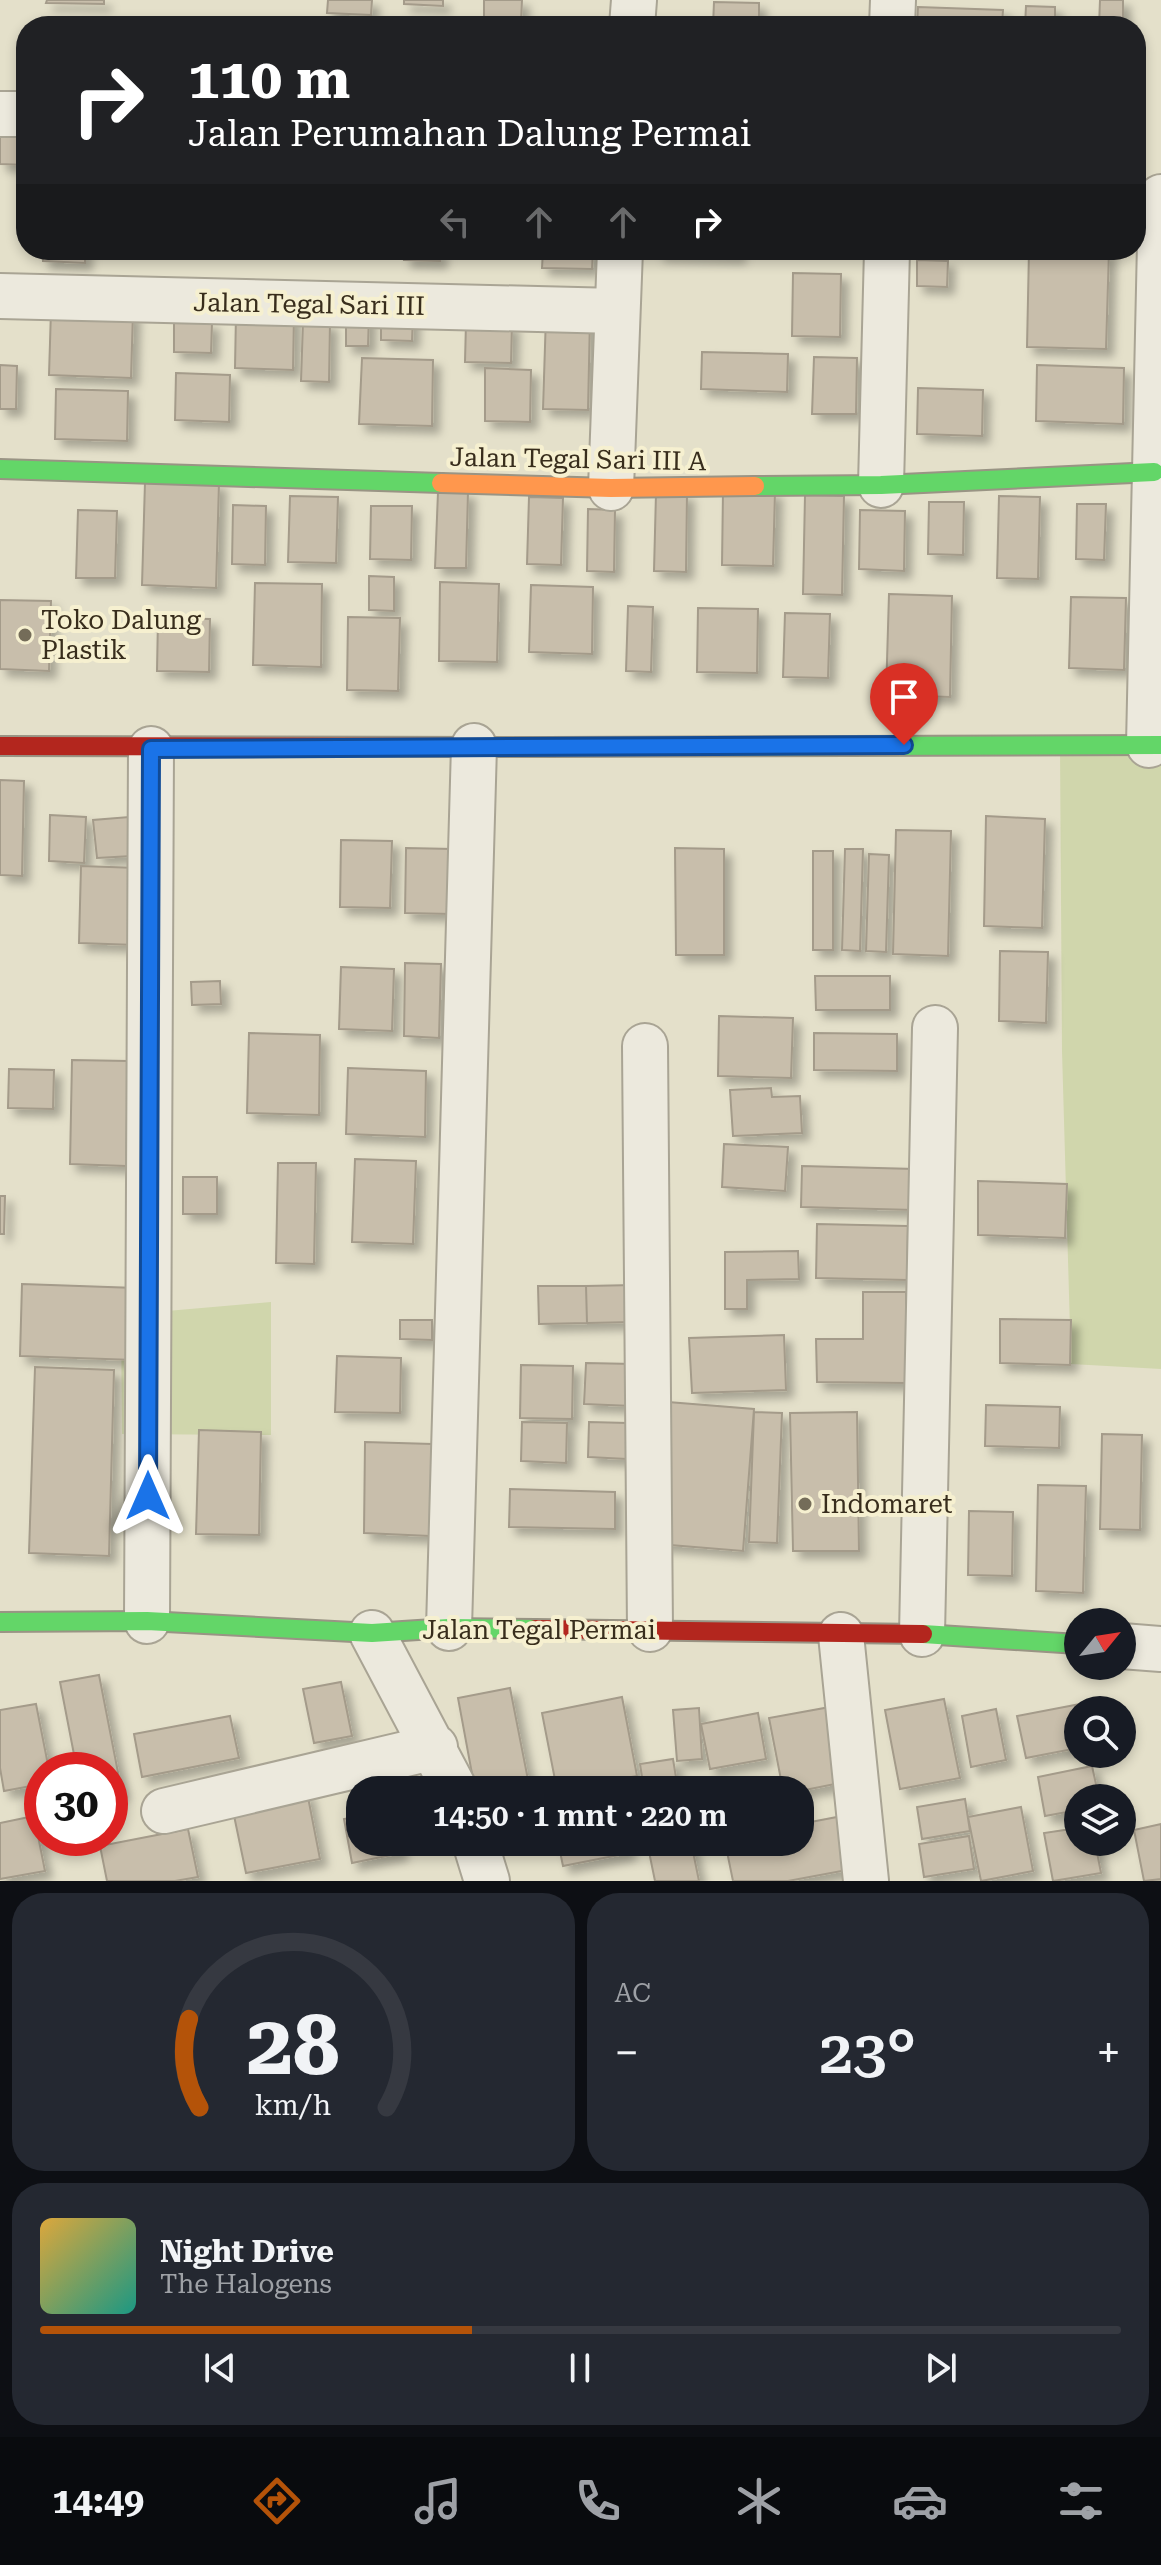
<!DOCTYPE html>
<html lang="id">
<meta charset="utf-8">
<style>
body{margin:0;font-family:"Roboto Serif",serif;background:#242831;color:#f1f3f6;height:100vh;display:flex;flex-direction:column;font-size:30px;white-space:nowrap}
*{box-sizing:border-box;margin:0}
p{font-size:26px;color:#9ea1a6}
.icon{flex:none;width:44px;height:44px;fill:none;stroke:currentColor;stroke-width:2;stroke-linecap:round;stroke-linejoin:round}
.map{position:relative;height:1881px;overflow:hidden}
.sheet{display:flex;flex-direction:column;gap:12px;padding:12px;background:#0d0f14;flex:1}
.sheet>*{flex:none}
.top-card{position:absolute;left:16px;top:16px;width:1130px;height:244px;border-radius:32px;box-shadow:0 4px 12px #0003;background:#202124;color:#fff;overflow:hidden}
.needle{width:52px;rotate:60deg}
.controls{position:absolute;left:1064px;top:1608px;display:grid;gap:16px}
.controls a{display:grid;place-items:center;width:72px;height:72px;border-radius:50%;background:#171b24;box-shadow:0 4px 12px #0003;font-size:40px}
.speed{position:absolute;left:24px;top:1752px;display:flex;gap:16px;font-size:40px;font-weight:700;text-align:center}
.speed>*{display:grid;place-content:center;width:104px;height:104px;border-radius:50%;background:#171b24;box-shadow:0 4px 12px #0003;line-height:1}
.speed .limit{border:12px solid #d22;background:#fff;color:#111}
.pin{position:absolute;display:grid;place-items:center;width:68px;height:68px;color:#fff;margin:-82px -34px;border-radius:50% 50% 50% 0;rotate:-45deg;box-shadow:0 0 8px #0007}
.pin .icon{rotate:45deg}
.me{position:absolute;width:88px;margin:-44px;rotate:0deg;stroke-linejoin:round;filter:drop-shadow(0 0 6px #0008)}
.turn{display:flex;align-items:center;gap:28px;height:168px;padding:0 40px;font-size:36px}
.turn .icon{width:104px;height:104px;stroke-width:2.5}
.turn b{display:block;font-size:56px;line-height:68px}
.lanes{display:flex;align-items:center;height:76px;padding:0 40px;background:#0003;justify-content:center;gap:40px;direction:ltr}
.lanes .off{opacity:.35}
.big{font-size:60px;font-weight:600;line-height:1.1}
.sheet .widget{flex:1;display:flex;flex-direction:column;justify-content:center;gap:12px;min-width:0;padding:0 28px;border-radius:32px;background:#242831}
.sheet .dial{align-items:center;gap:0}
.dial svg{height:208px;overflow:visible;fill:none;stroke:#363941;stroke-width:7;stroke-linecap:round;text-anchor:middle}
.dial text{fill:#f1f3f6;stroke:none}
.song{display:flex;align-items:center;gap:24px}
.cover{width:96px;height:96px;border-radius:12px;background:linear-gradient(135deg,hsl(40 70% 55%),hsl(170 70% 35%))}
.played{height:8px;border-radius:4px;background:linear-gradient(90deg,#b45309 40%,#363941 40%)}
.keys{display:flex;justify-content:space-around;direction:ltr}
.heat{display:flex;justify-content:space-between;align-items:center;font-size:44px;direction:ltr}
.sheet .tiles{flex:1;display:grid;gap:12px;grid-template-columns:1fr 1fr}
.widget:last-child{grid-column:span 2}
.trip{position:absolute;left:346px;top:1776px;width:468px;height:80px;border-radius:32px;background:#171b24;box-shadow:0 4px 12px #0003;font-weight:600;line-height:80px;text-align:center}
.tab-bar{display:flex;height:128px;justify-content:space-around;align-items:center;background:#090b0e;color:#9ea1a6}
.tab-bar .icon{width:56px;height:56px}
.tab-bar .on{color:#b45309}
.tab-bar b{font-size:36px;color:#f1f3f6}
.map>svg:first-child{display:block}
</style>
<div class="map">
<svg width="1161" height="1881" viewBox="0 0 1161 1881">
<defs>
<filter id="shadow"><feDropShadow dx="7" dy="7" stdDeviation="4" flood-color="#0004"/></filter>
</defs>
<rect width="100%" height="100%" fill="#e4e0ca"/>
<!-- green -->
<path fill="#d0d6ac" d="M1060 745 1161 747V1369L1071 1364 1062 1051Z
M271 1302V1435L122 1434 121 1315Z"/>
<!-- building -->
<path fill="#c8beab" stroke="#a49b8a" stroke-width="2" filter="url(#shadow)" d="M47 0H104V4L46 3Z
M328 0H372L371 15 327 13Z
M404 0H443V6L404 4Z
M484 0H522L521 22 484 21Z
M1100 0H1123V26H1099Z
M714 2 759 3V26H713Z
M1026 6 1055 7V26H1025Z
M918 7 1003 10 1002 26H917Z
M254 20 312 22V26H254Z
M0 125H26V165L0 164Z
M43 250H85V263L43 261Z
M405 250H440V261L404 260Z
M543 250H593L592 269 542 268Z
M658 250H739L738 256 657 254Z
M1029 250H1109L1106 349 1027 347Z
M917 260 948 261 947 287 917 286Z
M793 273 841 274 840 337 792 336Z
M51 310 133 312 131 378 49 375Z
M381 313 413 314 412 341 381 340Z
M236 314 294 315 293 370 235 368Z
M346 315H369L368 346H346Z
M546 315 590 318 588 410 543 409Z
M174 321 212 323 211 353 174 352Z
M303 322 330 323 329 382 301 381Z
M466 322 512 324 511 363 465 362Z
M702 352 788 354 787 392 701 389Z
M814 357 857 358 856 414H812Z
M362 358 433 360 432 426 359 424Z
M0 365 17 366 16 409H0Z
M1037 365 1124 368 1123 424 1036 421Z
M485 368 531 370 530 422 485 421Z
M176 373 230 375 229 422 175 420Z
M918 388 983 390 982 436 917 434Z
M56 389 128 391 127 441 55 439Z
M145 482 219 483 216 588 142 585Z
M723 490 775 492 773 566 722 565Z
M438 492H468L466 568H435Z
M656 493 687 494 686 572 654 571Z
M805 495 844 496 842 595 803 594Z
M290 496 338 497 336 563 288 562Z
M999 496 1040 497 1038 579 997 578Z
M529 497 563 498 561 565 527 564Z
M929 502H964L963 555 928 554Z
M1077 504H1106L1104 560 1076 559Z
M233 505 266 506 265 565 232 564Z
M371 506H412L411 560 370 559Z
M588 509 615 510 614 572 587 571Z
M78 510 117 511 115 578H76Z
M860 510 905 511 904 571 859 569Z
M369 576 394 577V611L369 610Z
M440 582 499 584 497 662 439 661Z
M255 583 322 584 321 667 253 665Z
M531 585 593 587 592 654 529 652Z
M889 594 952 596 950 697 886 695Z
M1071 597 1126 598 1124 670 1069 668Z
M0 600 51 601 49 671 0 669Z
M628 606 653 607 651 672 626 671Z
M698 608 758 609 757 673 697 672Z
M785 613 830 614 828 678 783 677Z
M348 617 400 618 398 691 347 690Z
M158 618 210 619 209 672 157 671Z
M0 780 24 781 22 876 0 875Z
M50 815 86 817 84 863 49 861Z
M986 816 1045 819 1042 928 984 926Z
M129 817 132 856 97 858 93 820Z
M896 830 951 831 948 956 893 954Z
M341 840 392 841 390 908 340 907Z
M406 848 453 849 452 914 405 913Z
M675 848 724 849V955H676Z
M845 849H863L860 951 842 950Z
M813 851H833V950H813Z
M869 854 889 855 886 952 866 951Z
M81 866 138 868 136 945 79 943Z
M1000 951 1048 952 1046 1023 999 1021Z
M405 963 441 964 439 1038 404 1036Z
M341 967 394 969 392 1031 339 1029Z
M815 976H890V1010H816Z
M220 981 221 1004 192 1005 191 982Z
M719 1016 793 1018 791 1078 718 1076Z
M249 1033 320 1035 319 1115 247 1113Z
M814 1033 897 1034V1071L814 1070Z
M72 1060 128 1061 126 1166 70 1164Z
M348 1068 426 1071 425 1137 346 1134Z
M9 1069 54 1070 53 1109 8 1108Z
M771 1088 772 1097 800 1096 802 1133 733 1136 730 1090Z
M724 1144 788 1147 785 1191 722 1187Z
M355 1159 416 1161 413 1244 352 1242Z
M278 1163H316L314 1264 276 1263Z
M802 1166 915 1169 914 1210 801 1207Z
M183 1177H217V1214H183Z
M978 1181 1067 1184 1065 1238 978 1235Z
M0 1196H5L4 1234H0Z
M817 1224 908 1226 907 1280 816 1278Z
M798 1251 799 1279 747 1280V1309H725V1252Z
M22 1284 136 1288 134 1360 20 1356Z
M634 1285V1322L587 1323 586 1286Z
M538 1286H586L587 1323 539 1324Z
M863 1292H906V1383L817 1382 816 1339H863Z
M1000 1319 1071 1320 1070 1365 1000 1363Z
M400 1320H432V1340L400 1339Z
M784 1335 786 1390 692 1393 689 1338Z
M337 1356 401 1358 400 1413 335 1412Z
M586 1363 634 1364 632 1406 584 1404Z
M521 1365 573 1366 572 1419 520 1418Z
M35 1367 114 1370 109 1556 29 1553Z
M668 1402 754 1409 743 1551 658 1544Z
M986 1405 1060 1407 1059 1448 985 1446Z
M754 1412 782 1413 777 1543 749 1542Z
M857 1412 859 1551H793L790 1413Z
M522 1422 567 1423 566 1463 521 1461Z
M589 1422 628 1423 627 1459 588 1457Z
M199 1430 261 1432 259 1535 196 1534Z
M1102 1434 1142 1435 1140 1530 1100 1529Z
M365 1442 432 1444 430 1536 364 1533Z
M1038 1485 1086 1486 1083 1593 1036 1591Z
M510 1489 615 1492V1529L509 1527Z
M969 1511 1013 1512 1012 1576 968 1575Z
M99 1675 122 1793 110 1796V1770H77L60 1682Z
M341 1682 352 1736 314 1743 303 1689Z
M510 1688 530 1790H475L458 1698Z
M622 1697 637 1776 557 1790 542 1713Z
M944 1699 960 1778 900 1789 885 1710Z
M36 1704 49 1770H42V1784L4 1791 0 1768V1710Z
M1080 1704 1078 1748 1026 1758 1017 1716Z
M830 1707 845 1782 800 1791 783 1790 769 1718Z
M699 1708 702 1759 677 1761 673 1710Z
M996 1709 1006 1760 971 1767 962 1716Z
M758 1713 766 1759 710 1769 701 1724Z
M230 1716 239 1758 142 1777 134 1734Z
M673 1759 678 1790H644L640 1764Z
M1092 1766 1099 1798H1078V1810L1045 1816 1038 1777Z
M307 1792 320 1859 246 1873 232 1806Z
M965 1799 970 1831 922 1839 917 1807Z
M1021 1807 1033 1871 981 1881 968 1817Z
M34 1816 45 1871 0 1879V1823Z
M360 1816V1842H399L401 1853 352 1863 344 1819Z
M837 1817 847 1870 788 1881H733L725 1842H800V1824Z
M1161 1824V1879L1144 1881 1134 1830Z
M1078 1828V1842H1095L1101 1873 1053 1881 1044 1833Z
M188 1829 198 1877 175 1881H107L100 1846Z
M969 1836 974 1869 924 1877 919 1844Z
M558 1842H627L629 1853 563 1866Z
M647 1842H691L699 1881H655Z"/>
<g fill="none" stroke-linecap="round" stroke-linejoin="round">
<defs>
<path id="street" d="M632 26 634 0
M892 26 893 0
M0 114H26
M0 296 617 311
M881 485 887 250
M611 488 620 250
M1149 745 1161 197
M645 1046 650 1629
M147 1621 151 749
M449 1628 474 746
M372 1633 455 1790
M922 1634 935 1028
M841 1635 866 1881
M1122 1646 1161 1649
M164 1811 435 1747
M475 1842 487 1881"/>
<path id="fast" d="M0 469 441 483
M755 486 881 485 1154 472
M546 747 1161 745
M0 1622 147 1621 372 1633 449 1628 535 1629
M923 1634 1078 1644"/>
<path id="slow" d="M441 483 611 488 755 486"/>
<path id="jam" d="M0 746 546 747
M535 1629 923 1634"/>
</defs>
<!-- street casing -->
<use href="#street" stroke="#a9a494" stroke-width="48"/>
<!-- fast casing -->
<use href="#fast" stroke="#999484" stroke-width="22"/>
<!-- slow casing -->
<use href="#slow" stroke="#999484" stroke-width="22"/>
<!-- jam casing -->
<use href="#jam" stroke="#999484" stroke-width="22"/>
<!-- street -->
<use href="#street" stroke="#ece9dd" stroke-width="44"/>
<!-- fast -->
<use href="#fast" stroke="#63d668" stroke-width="18"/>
<!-- slow -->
<use href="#slow" stroke="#ff974d" stroke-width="18"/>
<!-- jam -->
<use href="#jam" stroke="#b3261e" stroke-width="18"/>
</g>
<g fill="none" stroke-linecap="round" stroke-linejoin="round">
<defs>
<path id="route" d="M148 1496 151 749 904 745"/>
</defs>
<!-- route casing -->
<use href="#route" stroke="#114b97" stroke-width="20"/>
<!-- route -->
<use href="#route" stroke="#1a73e8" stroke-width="14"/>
</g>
<!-- markers -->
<g fill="#746c59" stroke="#f6f0d0" stroke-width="3">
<circle cx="25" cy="635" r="8"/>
<circle cx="805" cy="1504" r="8"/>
</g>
<g text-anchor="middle" stroke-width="8" stroke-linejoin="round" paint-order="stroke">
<!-- street labels -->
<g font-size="26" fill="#382d1c" stroke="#f6f0d0">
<text transform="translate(309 304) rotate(1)" y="9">Jalan Tegal Sari III</text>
<text transform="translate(578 459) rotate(1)" y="9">Jalan Tegal Sari III A</text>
<text x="539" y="1639">Jalan Tegal Permai</text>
</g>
<!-- poi labels -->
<g font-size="26" fill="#382d1c" stroke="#f6f0d0" text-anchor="start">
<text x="41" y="629">Toko Dalung<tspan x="41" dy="30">Plastik</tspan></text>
<text x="821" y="1513">Indomaret</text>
</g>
</g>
</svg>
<div class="controls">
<a><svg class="needle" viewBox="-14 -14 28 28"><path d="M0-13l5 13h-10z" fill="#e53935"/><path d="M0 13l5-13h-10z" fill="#9ea1a6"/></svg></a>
<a><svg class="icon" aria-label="search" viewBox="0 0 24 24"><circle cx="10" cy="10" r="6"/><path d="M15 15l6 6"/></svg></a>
<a><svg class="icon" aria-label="layers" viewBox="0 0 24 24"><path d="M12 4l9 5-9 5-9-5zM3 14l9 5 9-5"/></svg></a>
</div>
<div class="speed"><div class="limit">30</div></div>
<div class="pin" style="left:904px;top:745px;background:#d93025"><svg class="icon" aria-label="arrive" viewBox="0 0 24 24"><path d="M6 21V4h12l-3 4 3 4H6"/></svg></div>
<svg class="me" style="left:148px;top:1496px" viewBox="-20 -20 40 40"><path d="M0-17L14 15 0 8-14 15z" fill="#1a73e8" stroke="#fff" stroke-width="4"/></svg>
<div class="trip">14:50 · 1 mnt · 220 m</div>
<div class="top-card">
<div class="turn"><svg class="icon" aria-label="right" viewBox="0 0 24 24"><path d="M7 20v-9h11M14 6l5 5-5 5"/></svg><div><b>110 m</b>Jalan Perumahan Dalung Permai</div></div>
<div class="lanes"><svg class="icon off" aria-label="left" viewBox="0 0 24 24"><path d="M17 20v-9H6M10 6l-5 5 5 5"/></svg><svg class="icon off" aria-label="ahead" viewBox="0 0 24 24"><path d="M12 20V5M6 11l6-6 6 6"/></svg><svg class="icon off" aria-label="ahead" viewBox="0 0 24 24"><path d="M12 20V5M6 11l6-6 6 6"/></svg><svg class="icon" aria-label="right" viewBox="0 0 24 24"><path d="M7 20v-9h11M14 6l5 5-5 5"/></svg></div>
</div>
</div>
<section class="sheet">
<div class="tiles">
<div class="widget dial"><svg viewBox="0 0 100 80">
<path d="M14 69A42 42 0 1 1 86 69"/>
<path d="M14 69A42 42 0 0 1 10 35" stroke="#b45309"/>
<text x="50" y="56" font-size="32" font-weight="700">28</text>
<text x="50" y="72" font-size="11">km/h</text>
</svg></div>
<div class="widget"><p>AC</p>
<div class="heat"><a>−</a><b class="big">23°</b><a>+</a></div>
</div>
<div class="widget">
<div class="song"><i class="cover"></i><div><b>Night Drive</b><p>The Halogens</p></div></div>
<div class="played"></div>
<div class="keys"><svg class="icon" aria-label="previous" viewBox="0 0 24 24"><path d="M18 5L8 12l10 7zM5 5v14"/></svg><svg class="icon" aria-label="pause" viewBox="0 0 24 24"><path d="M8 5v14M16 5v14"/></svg><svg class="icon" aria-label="next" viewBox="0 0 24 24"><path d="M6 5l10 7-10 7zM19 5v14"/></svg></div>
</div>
</div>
</section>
<nav class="tab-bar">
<b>14:49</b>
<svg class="icon on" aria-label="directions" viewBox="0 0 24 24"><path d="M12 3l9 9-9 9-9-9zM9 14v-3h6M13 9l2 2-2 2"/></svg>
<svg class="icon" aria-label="music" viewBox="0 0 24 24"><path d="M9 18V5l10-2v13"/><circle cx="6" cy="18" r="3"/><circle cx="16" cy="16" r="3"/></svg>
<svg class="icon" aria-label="phone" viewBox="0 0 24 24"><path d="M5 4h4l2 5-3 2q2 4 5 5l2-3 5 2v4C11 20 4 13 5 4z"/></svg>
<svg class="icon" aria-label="climate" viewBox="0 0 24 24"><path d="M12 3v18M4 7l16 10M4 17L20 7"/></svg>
<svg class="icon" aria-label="car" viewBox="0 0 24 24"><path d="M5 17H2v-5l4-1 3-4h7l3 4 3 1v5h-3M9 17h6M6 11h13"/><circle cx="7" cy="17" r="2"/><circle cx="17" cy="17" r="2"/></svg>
<svg class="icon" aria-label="filters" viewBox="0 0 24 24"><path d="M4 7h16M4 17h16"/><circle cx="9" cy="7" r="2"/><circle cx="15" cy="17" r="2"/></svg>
</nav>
